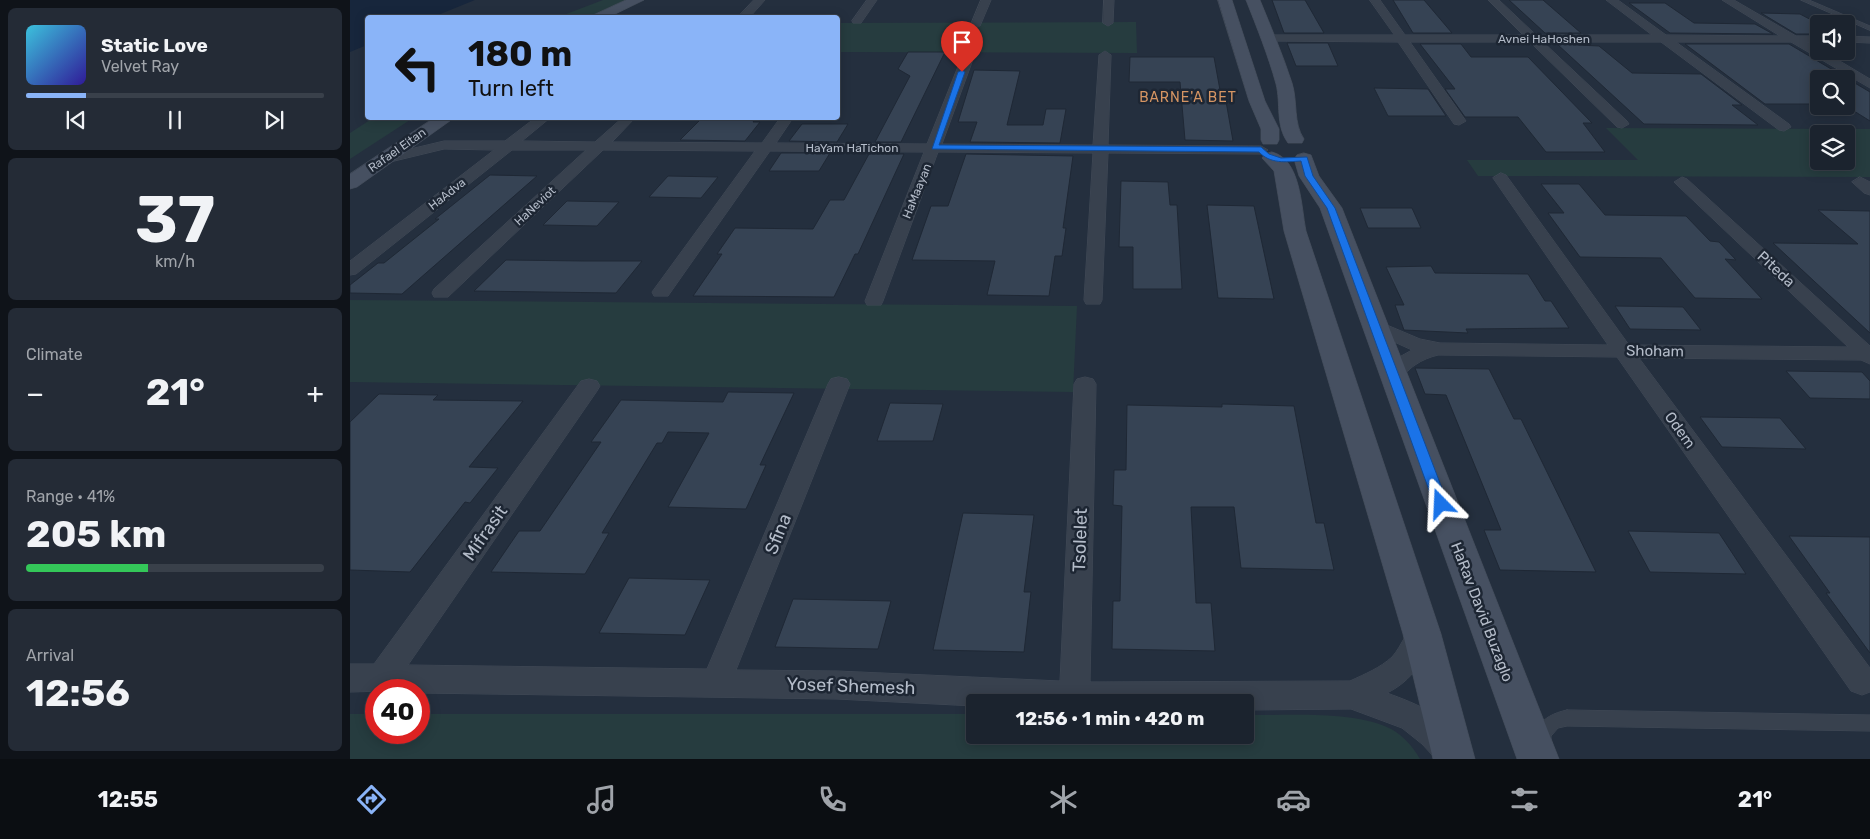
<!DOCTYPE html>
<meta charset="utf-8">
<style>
body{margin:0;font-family:Rubik,sans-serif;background:#242b36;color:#f1f3f6;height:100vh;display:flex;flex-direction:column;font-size:19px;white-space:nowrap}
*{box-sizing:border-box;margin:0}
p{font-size:16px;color:#a0a4aa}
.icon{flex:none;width:28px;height:28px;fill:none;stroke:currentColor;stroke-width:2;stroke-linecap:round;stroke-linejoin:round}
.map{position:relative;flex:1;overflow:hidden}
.sheet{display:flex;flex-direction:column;gap:8px;padding:8px;background:#0f1319;width:350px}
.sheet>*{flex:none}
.banner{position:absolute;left:15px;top:15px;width:475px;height:105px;border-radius:5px;box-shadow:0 2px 12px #0003,0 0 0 1px #39404a;background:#8ab4f8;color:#111;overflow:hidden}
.fabs{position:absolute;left:1460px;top:15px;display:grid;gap:10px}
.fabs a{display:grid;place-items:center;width:45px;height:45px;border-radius:5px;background:#1b232e;box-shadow:0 2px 12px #0003,0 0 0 1px #39404a;font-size:25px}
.speed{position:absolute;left:15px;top:679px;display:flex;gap:10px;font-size:25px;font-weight:700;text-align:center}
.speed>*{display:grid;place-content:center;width:65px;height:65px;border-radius:50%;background:#1b232e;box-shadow:0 2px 12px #0003,0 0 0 1px #39404a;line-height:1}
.speed .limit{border:8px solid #d22;background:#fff;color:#111}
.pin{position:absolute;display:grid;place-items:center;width:42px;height:42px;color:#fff;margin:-51px -21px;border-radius:50% 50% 50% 0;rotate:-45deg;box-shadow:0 0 5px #0007}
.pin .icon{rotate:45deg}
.me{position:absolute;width:55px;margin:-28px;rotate:339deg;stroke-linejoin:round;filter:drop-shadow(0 0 4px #0008)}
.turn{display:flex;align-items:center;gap:18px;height:105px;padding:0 20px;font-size:22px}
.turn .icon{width:65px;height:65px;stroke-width:2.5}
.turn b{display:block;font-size:35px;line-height:42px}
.big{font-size:38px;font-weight:700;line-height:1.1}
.sheet .tile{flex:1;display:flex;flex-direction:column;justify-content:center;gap:8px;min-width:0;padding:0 18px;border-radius:8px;background:#242b36}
.sheet .dial{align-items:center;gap:0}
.dial b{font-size:65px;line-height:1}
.song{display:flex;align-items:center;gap:15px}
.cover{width:60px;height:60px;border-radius:8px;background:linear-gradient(135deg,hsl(190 70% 55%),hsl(250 70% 35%))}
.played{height:5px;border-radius:2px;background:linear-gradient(90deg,#8ab4f8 20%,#39404a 20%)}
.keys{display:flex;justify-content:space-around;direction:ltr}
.heat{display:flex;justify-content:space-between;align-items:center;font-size:28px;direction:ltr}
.charge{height:8px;border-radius:4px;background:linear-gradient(90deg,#34c759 41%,#39404a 0)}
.trip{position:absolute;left:616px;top:694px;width:288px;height:50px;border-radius:5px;background:#1b232e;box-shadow:0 2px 12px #0003,0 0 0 1px #39404a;font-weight:700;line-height:50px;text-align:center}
.tabs{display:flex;height:80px;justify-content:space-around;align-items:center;background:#0b0e12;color:#a0a4aa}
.tabs .icon{width:35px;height:35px}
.tabs .selected{color:#8ab4f8}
.tabs b{font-size:22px;color:#f1f3f6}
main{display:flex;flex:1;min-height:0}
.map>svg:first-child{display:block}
</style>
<main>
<section class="sheet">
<div class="tile">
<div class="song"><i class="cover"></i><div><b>Static Love</b><p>Velvet Ray</p></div></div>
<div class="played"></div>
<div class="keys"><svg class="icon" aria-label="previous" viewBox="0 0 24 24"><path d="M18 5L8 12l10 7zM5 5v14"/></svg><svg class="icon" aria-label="pause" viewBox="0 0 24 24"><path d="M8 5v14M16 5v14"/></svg><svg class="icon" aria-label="next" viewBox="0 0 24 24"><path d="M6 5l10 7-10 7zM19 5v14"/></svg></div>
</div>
<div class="tile dial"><b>37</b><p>km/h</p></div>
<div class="tile"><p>Climate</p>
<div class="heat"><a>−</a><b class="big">21°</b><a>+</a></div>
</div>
<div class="tile"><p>Range · 41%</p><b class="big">205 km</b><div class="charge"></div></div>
<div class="tile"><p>Arrival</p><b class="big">12:56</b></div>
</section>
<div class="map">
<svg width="1520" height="759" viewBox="0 0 1520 759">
<rect width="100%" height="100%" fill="#242f3e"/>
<!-- green -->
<path fill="#263c3f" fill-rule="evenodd" d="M253 0H283L241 17 206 18Z
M786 22 787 53 488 52V23Z
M23 118H63L0 159V133Z
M1256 128 1520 129V177L1128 176 1117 160H1288ZM1469 134H1496V161H1469Z
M0 300 727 306 723 392 0 382Z
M0 714H26V732H69V714H625V735H895V715C937 716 1004 710 1041 729 1054 736 1063 747 1070 759H0Z"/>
<!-- water -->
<path fill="#17263c" d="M0 0H125L83 17 18 18 17 45 0 52Z"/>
<!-- building -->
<path fill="#364354" stroke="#1f2835" d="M922 0H955L974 33H934Z
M1043 0H1074L1102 33H1063Z
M1159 0H1193L1231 33H1195Z
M1279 3H1315L1344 23 1405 24 1423 34 1320 33Z
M1411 13 1450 14 1469 24V34H1446Z
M937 43H978L988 66H946Z
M1070 44H1111L1121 57H1178L1242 123H1233L1255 152H1196L1168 117H1115L1095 89H1105Z
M1207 44 1249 46 1282 73 1351 74 1392 105H1382L1408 125 1294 124Z
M1335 44H1439L1520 92V121L1496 106V79H1469V104H1415Z
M558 52H595L551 142H525L560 76 548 69Z
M780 57H864L870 90H874L883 141 835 140 830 82H779Z
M624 70 670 71 657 125H693L696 109H716L710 143 620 142 627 122H608Z
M1024 88 1078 89 1096 116H1038Z
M352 118H406L403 122H410L395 141 330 140Z
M452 124H498L487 142 439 141Z
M431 153H480L469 171H419Z
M519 154H554L508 254H505L484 297 343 296 372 254H367L385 228 463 229 480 200H494Z
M616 154 723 156 713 228H716L712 256H705L699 296 637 295 645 261 562 260 581 206H598Z
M140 175 187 176 52 294 0 293V285L28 263H34L89 219H85Z
M318 176 368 177 351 198 299 197Z
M771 181 818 182 820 205H827L832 289H783V247H769Z
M1191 184H1229L1255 215 1336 216 1360 241 1369 242 1386 260 1375 259 1412 299 1345 298 1311 258 1230 257 1198 213H1214Z
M217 201 269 202 247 226 193 225Z
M857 205 904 206 924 299 868 298Z
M1010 208H1062L1071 228H1018Z
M1468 210 1520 211V333L1423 243 1508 244Z
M156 260 234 261H292L266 293 124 291Z
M1081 266 1085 273 1178 274 1195 301H1201L1219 328 1116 329 1118 333 1054 330 1045 305H1054L1036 267Z
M1265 306 1333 307 1351 330 1280 329Z
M1065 368 1139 369 1164 419H1171L1246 572 1150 570 1134 530H1151L1096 395 1075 394Z
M1436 371 1512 372 1520 381V399L1460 398Z
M378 392 444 393 410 465H416L396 509 318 507 359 433 318 432 312 443H307L252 533H259L235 574 141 572 169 531H190L251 442H241L271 400 373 402Z
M29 394 88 395 83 400 173 401 119 467 148 468 120 503 115 502 60 572 0 570V422Z
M540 403 593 404 583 441H527Z
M872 404 944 406 966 523H974L984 570 891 568 884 507H841L846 603H861L865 651 762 649 763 601H770L772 506 763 505 764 470H776L777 405 872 407Z
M1350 417 1430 418 1456 449 1372 447Z
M613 513 684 515 674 592H681L674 652 583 650Z
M1278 531 1369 533 1396 574 1300 572Z
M1439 536 1520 537V653L1476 593H1480Z
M279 578 360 580 335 635 249 633Z
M443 599 541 601 528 649 425 647Z"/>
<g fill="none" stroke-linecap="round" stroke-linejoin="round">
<defs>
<path id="lane" d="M1451 0H1459L1520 26V30Z
M1217 710 1520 715V731L1217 726 1208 728 1201 736V759H1183C1181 731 1189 716 1217 710Z"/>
<path id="street" d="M404 0H415L399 18H387Z
M517 0H527L511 23H503L502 21Z
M631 0H641L630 26H622L621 24Z
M754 0H764L763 23 758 26 753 23Z
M1020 0H1030L1055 35H1173L1138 0H1149L1186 35H1302L1256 0H1268L1316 35 1430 36 1372 0H1384L1446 36H1469V42H1457L1469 49V51H1473L1520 79V88L1441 42H1326L1439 124 1441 127 1434 131 1429 130 1311 42H1193L1277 121 1279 124 1272 128 1267 127 1180 42H1060L1116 121 1109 125 1104 124 1048 42 918 41 912 38 918 35H1044Z
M1496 36 1520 37V43L1496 42Z
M619 50 625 54 592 144 743 145 749 55 755 51 761 55 758 145 911 146 918 150 911 154 758 153 752 300 750 304H736L734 300 743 153 588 152 533 301 531 305H517L515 301 574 152 420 151 318 296H304L302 292 405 151 253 150 98 297H84L82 293 84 289 236 150H162L6 274 0 275V261L144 150 94 149 36 163 29 159 31 156 94 141H155L185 118H200L172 141 245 142 272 118H285L262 142 412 143 430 118H443L426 143 577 144 613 54Z
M1151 173 1156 175 1279 345 1498 347 1327 185 1324 182 1332 177 1337 179 1520 346V364L1511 360 1289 358 1520 668V692L1512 695 1501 691 1267 357 1088 355C1080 357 1072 360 1065 365 1053 373 1050 385 1035 381L1031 376 1044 360 1062 350 1018 330 1015 326 1018 322 1025 320 1070 339 1090 343 1258 345 1143 178Z
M1510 177 1520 182V195L1514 193 1502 182Z
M489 377 497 379 500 384 386 670 487 671 710 681 724 384 727 379 735 377 743 379 746 384 740 682 1000 681C1015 674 1030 668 1042 657 1053 645 1056 627 1072 621L1082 625 1086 634C1074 660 1063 680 1037 693 1067 704 1099 716 1112 747L1107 758H1085L1072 744 1052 728 1001 709 895 710V702H625V706L487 699 69 693V690L0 692V664H24L231 381 239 379 247 381 250 386 247 391 58 665 357 669 478 384 481 379Z"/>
<path id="secondary" d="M276 0H294L257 18H237Z
M868 0H882L915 101 929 129V140L927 144H913L911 140V129L899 101Z
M896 0H910C921 27 933 55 942 83 948 102 943 123 954 139L952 143H938C925 125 931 104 926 84 918 55 907 28 896 0Z
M84 118H104L7 187 0 189V174Z
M922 152C951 159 951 206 956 231L1091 634 1125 759H1083L1053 634 934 231 924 171 912 158 915 154Z
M954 153 961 155 969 176 992 208 1209 759H1167L970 208 949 176 944 159 947 155Z"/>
</defs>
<!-- lane casing -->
<use href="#lane" stroke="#414a57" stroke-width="1"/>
<!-- street casing -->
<use href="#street" stroke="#414a57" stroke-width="1"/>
<!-- secondary casing -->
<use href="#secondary" stroke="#414a57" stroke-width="1"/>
<!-- lane -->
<use href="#lane" fill="#38414e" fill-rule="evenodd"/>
<!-- street -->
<use href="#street" fill="#38414e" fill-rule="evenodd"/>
<!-- secondary -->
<use href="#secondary" fill="#465061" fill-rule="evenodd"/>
</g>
<!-- route -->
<path fill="#1a73e8" stroke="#114b97" d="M612 70 615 72 589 145 911 147 919 154 931 158 957 157 963 176 985 208 1098 504 1096 507H1086L1084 504 977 208 955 176 951 161C936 162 920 164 909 152L582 149 608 72Z"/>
<g text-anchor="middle" stroke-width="5" stroke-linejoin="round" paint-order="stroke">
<!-- far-street labels -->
<g font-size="12" fill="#b4bcc9" stroke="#1d2633">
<text x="1194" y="43">Avnei HaHoshen</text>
<text x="502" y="152">HaYam HaTichon</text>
<text transform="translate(47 150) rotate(-35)" y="4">Rafael Eitan</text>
<text transform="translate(567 191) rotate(-68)" y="4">HaMaayan</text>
<text transform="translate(97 194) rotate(-38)" y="4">HaAdva</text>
<text transform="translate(185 206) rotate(-43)" y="4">HaNeviot</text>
</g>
<!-- far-neighbourhood labels -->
<g font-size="14" letter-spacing="1" fill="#d59563" stroke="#1d2633">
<text x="838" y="102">BARNE'A BET</text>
</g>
<!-- street labels -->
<g font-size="15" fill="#b4bcc9" stroke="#1d2633">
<text transform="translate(1426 269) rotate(43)" y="5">Piteda</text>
<text transform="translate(1305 351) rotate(1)" y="5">Shoham</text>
<text transform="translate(1330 430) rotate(54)" y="5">Odem</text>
<text transform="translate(1132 612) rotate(69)" y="5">HaRav David Buzaglo</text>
</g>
<!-- near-street labels -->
<g font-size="18" fill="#b4bcc9" stroke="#1d2633">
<text transform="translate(135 533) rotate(-55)" y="6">Mifrasit</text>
<text transform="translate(428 534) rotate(-68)" y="6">Sfina</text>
<text transform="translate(730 540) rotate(-88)" y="6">Tsolelet</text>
<text transform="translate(501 686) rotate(2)" y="6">Yosef Shemesh</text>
</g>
</g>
</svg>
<div class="fabs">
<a><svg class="icon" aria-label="sound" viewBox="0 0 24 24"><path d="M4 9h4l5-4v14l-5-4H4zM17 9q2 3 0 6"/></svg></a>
<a><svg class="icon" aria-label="search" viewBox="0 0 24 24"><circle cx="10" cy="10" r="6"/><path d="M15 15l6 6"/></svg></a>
<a><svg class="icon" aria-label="layers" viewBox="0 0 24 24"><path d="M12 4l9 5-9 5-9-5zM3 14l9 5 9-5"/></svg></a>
</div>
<div class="speed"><div class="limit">40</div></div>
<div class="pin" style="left:612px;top:72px;background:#d93025"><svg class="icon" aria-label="arrive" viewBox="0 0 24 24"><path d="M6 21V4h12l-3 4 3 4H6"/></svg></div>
<svg class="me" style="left:1091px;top:504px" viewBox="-20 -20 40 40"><path d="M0-17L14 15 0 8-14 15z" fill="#1a73e8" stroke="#fff" stroke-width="4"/></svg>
<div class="trip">12:56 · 1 min · 420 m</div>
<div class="banner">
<div class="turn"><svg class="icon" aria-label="left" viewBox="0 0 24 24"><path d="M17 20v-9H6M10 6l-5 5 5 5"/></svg><div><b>180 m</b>Turn left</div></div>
</div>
</div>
</main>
<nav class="tabs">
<b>12:55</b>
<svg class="icon selected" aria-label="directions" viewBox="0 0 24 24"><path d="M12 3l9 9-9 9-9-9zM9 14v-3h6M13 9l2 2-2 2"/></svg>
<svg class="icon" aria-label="music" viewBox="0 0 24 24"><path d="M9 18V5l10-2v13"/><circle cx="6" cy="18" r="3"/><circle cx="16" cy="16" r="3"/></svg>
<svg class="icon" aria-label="phone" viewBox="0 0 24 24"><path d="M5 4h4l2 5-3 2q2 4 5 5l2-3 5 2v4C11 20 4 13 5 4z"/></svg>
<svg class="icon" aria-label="climate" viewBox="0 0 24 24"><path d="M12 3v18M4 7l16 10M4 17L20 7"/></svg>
<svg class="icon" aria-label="car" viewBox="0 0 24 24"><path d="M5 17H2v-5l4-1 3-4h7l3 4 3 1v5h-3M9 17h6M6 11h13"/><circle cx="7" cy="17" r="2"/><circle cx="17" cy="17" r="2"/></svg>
<svg class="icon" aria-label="filters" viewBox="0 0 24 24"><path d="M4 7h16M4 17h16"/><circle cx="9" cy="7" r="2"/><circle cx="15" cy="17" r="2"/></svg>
<b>21°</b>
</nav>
